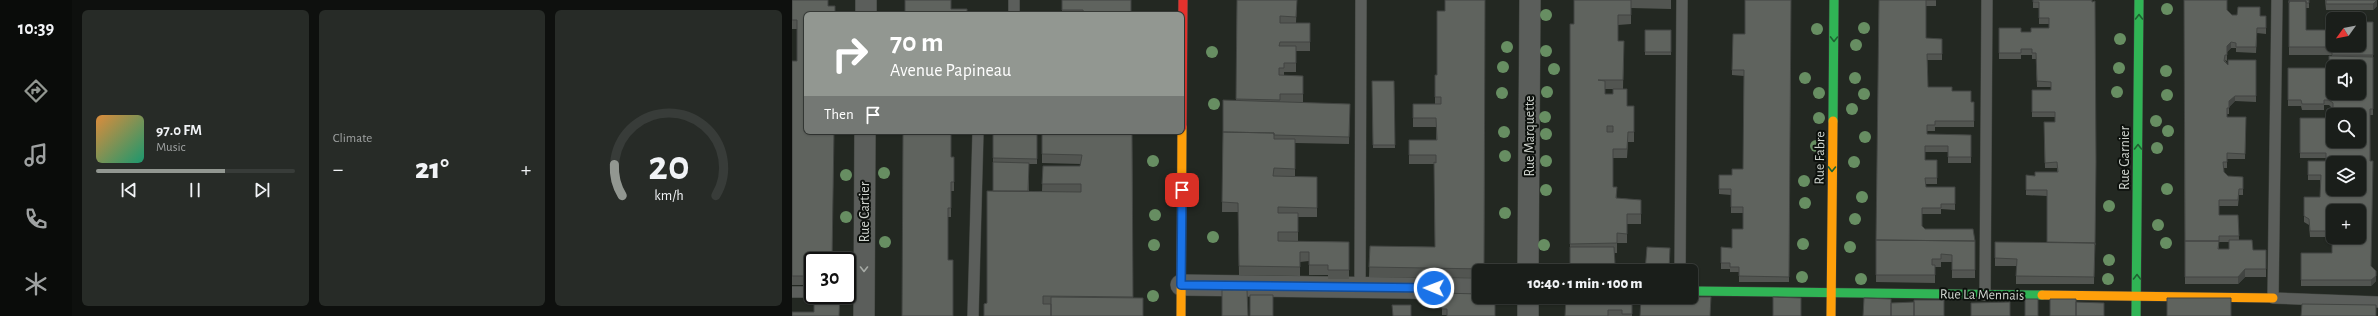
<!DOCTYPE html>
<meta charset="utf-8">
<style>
body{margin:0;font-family:"Alegreya Sans",sans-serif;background:#272b27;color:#f1f3f6;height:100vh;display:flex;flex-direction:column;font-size:15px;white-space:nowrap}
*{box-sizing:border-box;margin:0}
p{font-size:13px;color:#9fa2a2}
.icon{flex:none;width:22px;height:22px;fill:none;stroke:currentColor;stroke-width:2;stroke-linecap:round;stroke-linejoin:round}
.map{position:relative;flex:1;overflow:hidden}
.sheet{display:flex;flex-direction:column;gap:10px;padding:10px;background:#0e100e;width:720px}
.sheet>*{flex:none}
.guide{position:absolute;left:12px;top:12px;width:380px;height:122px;border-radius:6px;box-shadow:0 1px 3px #0004,0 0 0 1px #383c39;background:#929791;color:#fff;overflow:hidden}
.needle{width:26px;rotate:237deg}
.buttons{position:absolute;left:1534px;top:12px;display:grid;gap:8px}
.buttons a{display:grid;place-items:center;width:40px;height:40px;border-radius:6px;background:#1a1e1a;box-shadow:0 1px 3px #0004,0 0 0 1px #383c39;font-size:20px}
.speed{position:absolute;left:12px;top:252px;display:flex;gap:8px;font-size:20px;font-weight:700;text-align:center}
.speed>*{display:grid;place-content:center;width:52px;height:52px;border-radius:50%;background:#1a1e1a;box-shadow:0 1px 3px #0004,0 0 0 1px #383c39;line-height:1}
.speed .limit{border:2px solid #111;border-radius:6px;background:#fff;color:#111}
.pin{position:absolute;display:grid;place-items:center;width:34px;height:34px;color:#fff;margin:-17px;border-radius:8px;box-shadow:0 2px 6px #0006}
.me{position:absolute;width:44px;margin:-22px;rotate:271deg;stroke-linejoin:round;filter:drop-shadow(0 0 3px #0008)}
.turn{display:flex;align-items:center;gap:14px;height:84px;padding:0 20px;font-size:18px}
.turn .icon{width:52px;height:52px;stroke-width:2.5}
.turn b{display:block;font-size:28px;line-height:34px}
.then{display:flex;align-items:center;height:38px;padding:0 20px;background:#0003;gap:8px;font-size:15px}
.big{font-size:30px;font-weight:800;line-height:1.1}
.sheet .tile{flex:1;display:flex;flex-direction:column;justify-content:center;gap:6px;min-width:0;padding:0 14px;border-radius:6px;background:#272b27}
.sheet .dial{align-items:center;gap:0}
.dial svg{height:104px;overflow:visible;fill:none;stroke:#383c39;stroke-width:7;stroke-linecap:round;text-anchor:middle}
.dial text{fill:#f1f3f6;stroke:none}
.song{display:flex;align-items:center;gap:12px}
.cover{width:48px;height:48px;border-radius:6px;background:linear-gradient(135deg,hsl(30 70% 55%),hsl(160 70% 35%))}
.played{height:4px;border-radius:2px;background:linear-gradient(90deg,#929791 65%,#383c39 65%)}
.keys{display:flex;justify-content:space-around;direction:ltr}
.heat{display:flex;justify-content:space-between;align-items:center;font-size:22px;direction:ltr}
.sheet .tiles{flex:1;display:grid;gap:10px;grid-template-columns:repeat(3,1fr)}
.trip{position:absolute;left:680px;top:264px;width:226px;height:40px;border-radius:6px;background:#1a1e1a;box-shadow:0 1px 3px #0004,0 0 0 1px #383c39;font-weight:800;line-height:40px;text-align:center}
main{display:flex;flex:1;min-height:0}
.tab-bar{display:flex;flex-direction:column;width:72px;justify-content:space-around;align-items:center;background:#0a0c0a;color:#9fa2a2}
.tab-bar .icon{width:28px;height:28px}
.tab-bar .current{color:#929791}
.tab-bar b{font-size:18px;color:#f1f3f6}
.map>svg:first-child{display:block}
</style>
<main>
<nav class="tab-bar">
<b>10:39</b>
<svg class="icon current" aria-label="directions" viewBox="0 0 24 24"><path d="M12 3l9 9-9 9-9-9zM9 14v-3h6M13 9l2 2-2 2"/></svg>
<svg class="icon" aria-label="music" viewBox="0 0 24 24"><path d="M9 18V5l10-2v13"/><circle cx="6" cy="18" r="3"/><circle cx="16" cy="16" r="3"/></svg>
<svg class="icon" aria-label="phone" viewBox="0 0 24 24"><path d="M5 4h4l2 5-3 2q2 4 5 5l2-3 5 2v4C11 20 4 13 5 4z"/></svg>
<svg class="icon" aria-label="climate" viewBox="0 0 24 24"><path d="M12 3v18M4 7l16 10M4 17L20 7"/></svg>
</nav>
<section class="sheet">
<div class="tiles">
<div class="tile">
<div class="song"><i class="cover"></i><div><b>97.0 FM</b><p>Music</p></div></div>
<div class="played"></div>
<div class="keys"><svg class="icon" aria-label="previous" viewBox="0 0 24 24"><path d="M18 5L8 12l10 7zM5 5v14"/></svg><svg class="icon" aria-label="pause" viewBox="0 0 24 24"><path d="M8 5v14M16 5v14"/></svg><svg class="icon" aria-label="next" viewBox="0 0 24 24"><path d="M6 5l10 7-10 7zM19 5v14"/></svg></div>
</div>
<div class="tile"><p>Climate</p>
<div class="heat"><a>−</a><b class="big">21°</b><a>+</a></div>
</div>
<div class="tile dial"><svg viewBox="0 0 100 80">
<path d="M14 69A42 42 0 1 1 86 69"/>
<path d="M14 69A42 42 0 0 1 8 45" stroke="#929791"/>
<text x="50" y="56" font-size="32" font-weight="700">20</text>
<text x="50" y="72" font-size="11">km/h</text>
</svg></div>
</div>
</section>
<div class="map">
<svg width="1586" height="316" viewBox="0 0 1586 316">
<rect width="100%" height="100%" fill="#232822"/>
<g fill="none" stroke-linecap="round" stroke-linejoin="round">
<defs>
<path id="lane" d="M1485 0 1481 298 1586 302
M222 14V0
M888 271 890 0
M568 287 569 0
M0 292H21
M55 292H72
M1193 295 1195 0
M181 316 186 132"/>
<path id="street" d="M74 14V0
M736 271 738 0
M389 285 687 289
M72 316 73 132
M736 316V297"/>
<path id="fast" d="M1041 121 1042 0
M899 291 1250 295
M1344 316 1347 0"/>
<path id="slow" d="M1250 295 1481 298
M389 316 390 127
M1039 316 1041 121"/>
<path id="jam" d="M390 127 391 0"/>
</defs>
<!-- lane casing -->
<use href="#lane" stroke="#3f433e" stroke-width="12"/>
<!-- street casing -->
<use href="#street" stroke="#3f433e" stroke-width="22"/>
<!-- fast casing -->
<use href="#fast" stroke="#3f433e" stroke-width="10"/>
<!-- slow casing -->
<use href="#slow" stroke="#3f433e" stroke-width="10"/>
<!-- jam casing -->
<use href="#jam" stroke="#3f433e" stroke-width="10"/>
<!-- lane -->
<use href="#lane" stroke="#5b5e5b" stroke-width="11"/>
<!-- street -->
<use href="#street" stroke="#5b5e5b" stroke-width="21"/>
<!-- fast -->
<use href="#fast" stroke="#30b455" stroke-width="9"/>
<!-- slow -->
<use href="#slow" stroke="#ff9f0a" stroke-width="9"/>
<!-- jam -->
<use href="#jam" stroke="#e5322d" stroke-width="9"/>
</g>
<!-- trees -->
<g fill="#678e62">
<circle cx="1375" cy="9" r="6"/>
<circle cx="754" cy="15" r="6"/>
<circle cx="1072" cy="28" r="6"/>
<circle cx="1025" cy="29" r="6"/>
<circle cx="1328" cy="39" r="6"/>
<circle cx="1064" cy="45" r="6"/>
<circle cx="715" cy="47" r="6"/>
<circle cx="754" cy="51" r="6"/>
<circle cx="420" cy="52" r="6"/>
<circle cx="711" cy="67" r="6"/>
<circle cx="1327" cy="68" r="6"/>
<circle cx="762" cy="69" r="6"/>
<circle cx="1374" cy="71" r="6"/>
<circle cx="1013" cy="78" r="6"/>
<circle cx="1063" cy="78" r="6"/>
<circle cx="755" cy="92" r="6"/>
<circle cx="1325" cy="92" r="6"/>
<circle cx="710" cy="93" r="6"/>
<circle cx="1027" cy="93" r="6"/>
<circle cx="1072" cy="94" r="6"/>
<circle cx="1375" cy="95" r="6"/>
<circle cx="422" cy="104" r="6"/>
<circle cx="1060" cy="109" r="6"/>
<circle cx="753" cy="117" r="6"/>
<circle cx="1027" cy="118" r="6"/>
<circle cx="1364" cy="121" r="6"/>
<circle cx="1376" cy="131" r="6"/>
<circle cx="712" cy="132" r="6"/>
<circle cx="754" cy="134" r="6"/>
<circle cx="1073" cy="137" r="6"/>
<circle cx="1024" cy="146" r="6"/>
<circle cx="1365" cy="148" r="6"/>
<circle cx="713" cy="156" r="6"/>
<circle cx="361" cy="161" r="6"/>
<circle cx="754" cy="161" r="6"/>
<circle cx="1062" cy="162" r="6"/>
<circle cx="92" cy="173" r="6"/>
<circle cx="54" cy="175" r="6"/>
<circle cx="1012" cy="181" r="6"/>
<circle cx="1375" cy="189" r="6"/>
<circle cx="754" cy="190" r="6"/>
<circle cx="1070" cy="197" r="6"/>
<circle cx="1013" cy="203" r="6"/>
<circle cx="1317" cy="206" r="6"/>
<circle cx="713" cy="213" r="6"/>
<circle cx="363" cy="215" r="6"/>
<circle cx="54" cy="217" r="6"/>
<circle cx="1063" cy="219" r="6"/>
<circle cx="1366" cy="225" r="6"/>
<circle cx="421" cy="237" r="6"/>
<circle cx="93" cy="242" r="6"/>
<circle cx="1374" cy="243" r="6"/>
<circle cx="1011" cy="244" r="6"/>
<circle cx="362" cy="245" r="6"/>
<circle cx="752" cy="245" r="6"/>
<circle cx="1058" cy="247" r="6"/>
<circle cx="1317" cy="260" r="6"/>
<circle cx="1010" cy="277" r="6"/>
<circle cx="1069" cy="279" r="6"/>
<circle cx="1316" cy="279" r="6"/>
<circle cx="361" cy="296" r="6"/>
</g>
<!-- wall -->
<path fill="#525551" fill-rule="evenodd" d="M0 0H36L21 261V285H0V61H5V29H0Z
M270 0 339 14H270Z
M445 0H505L504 23H518V51H504V72H492V75L511 76V103L558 104 557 144 503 143V177H525V217H506V241L557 242V279H536V275H517V261L508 262V276L447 275 446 212H430L431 132 444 101Z
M693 0 692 271H687V278L577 277 578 246 643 247 642 164H617V140H644V127H621V104H643V75H645L653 11Z
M782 0H879V9L839 8V24L826 25V41H832L831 89 835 106H842V142H836L835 158H821V187L825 198 849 200V224H835V243H825V253H822L778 271V24H782ZM813 89H821V94H813Z
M999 0 997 282H947V272H938V269H929V247L940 248 951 229V213H939V195L927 194V175H940L951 169 952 76 940 75V70L953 34Z
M1087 0H1144V6H1134V38L1150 39V60H1135L1136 87 1160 91 1179 102H1182V127H1143V131H1135V134L1179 135V163H1156V152H1133V160H1145V184H1134V187H1163V210L1149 209V214H1130V226L1133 229 1183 241V278H1160V262H1149V267H1143V283L1084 282Z
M1241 0H1300L1304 168 1302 284H1224V266H1203V242H1255V196L1234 195V175L1243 176 1265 172V168H1253L1252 122H1263V117H1240V90H1259V87H1245L1244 59H1240V55H1229V59H1207V28L1229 32H1239L1257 28V24H1247V8H1241Z
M1392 0 1435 10 1440 15 1474 16V34L1465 33 1464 53 1444 52V48H1439L1435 52V61L1433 60 1436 65 1464 60V102L1443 101 1437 107V114H1435V117H1454L1453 159H1435V168H1432V172L1436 176 1451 177V195H1447L1446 206H1427V215H1446L1447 240 1461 250H1474V277H1453L1446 284H1393ZM1427 242H1437V249H1427Z
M1497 0H1517V8H1514V30H1539L1581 22V115H1578L1579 266 1584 281 1579 286H1509V253H1540V239L1537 237H1518L1517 225 1512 222V197H1528V180H1516V161H1534V158H1508V118H1535L1541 109 1537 105H1532V110H1510L1509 106H1496V68H1537L1540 55H1497Z
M1533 0H1585V6L1581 10H1534Z
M853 30H879V55H853Z
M580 81H602L603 148H581Z
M111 132 159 157H162V191H159V217H156V260L161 316Z
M201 132H245V164H237V191H250L251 166H288L289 164 250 163V133L288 134V132H250H340L341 298 351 316 195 303 201 191Z
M650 293 687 294 655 315H650Z
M840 297V316H773Z"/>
<!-- shaded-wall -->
<path fill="#424542" d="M1585 0V6L1581 10V4Z
M1439 42V48L1435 52V61V46Z
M1443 96V101L1437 107V101Z
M1453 269V277L1446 284V277Z
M1584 276V281L1579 286V280Z"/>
<!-- building -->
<path fill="#5f635e" stroke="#424542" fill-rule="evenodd" d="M0 0H36V6H43V14H14V132H42L40 261H21V276H0V61H5V20H0Z
M113 0H159V9H175V14H113Z
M270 0H339V14H292L291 10H270Z
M445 0H505L504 17 488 16V23H518V42H488L487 46H504V63H492V68H487V75L511 76V94H488V100L444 99Z
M653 0H693L692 269 577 267 578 246 643 247 642 162 644 163V155H617V140H645L644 118H621V104H649V97H643V75H645V11H653Z
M782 0H839V15H826V41H832L831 80H806L813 81V94H821V89H835V106H842V132H836L835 149H821V187H825L824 198 849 200V214H835V234L825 233V243L778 244V24H782ZM815 126H821V132H815Z
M953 0H999L997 277 947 276V267H938V263H929V247L940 248V229H951V207H939V189H927V175H940V169H951L952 70H940L941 34H953Z
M1087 0H1144H1134V38L1150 39V54H1135L1136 87H1160V91H1179V102H1182V121H1143V125H1135V134L1179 135V157H1156V146H1133V160H1145V178H1133L1134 187H1163V204H1149V208H1130V226L1133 229H1181L1183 241 1084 240Z
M1241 0H1300V2L1303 1 1304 162 1303 245V243L1255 242V190H1234V175L1243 176V172H1266L1265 162 1253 163 1252 122H1263V112H1240V90H1259V82L1245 81 1244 53H1240V49H1229V53H1207V28H1229V32H1239V28H1257V18H1247V2H1241Z
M1392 0H1435V10L1440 15H1445L1446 7H1468V16H1474V28H1465L1464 47H1444V43L1439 42 1435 46V55H1433L1432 61 1436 65V60H1464V96H1443L1437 101V108H1435V117H1454L1453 154 1435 153V162H1431L1432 172 1436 176 1451 177V189H1447L1446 200H1427V215H1446L1447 236H1427V241H1393Z
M1497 0H1517V3H1514V1H1497V3Z
M1534 0H1585L1581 4H1534Z
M1497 1H1514V30H1539V22H1541V45H1567V22H1581V55H1540V47H1497Z
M853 30H879V52H853Z
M1537 56 1581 57V109H1578V161H1581L1579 266 1584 271V276L1579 280H1509V253H1540V233L1537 231H1518L1517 219 1512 216V197H1528L1529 175H1516V161H1534V153H1508V118H1535V109H1541V103L1537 100H1532V104H1510L1509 100H1496V68H1537ZM1541 67H1567V93H1541ZM1541 115H1567V141H1541ZM1541 163H1567V189H1541ZM1541 211H1567V237H1541Z
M580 81H602L603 145H581Z
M431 100 558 104 557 137 482 135V133L431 132Z
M111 132H159V157H162V182H159V208H156V260H161V316H110Z
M201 132H245V159L201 158Z
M289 132H340L341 297 251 296V304H259V316H192V304L195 303V191L289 192V184H250L251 166H288L290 155 250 154V133L288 134Z
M431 132 482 133V139H503V169L482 168 481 176 525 177V208L486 207V213H506V232H486V241L557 242V270H536V265H517V252H508V267L447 266 446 203 430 202Z
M201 162 237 163 236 191H201Z
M1084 240 1183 241V270H1160V255L1149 254V259H1140V265H1143V275H1084Z
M1437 240H1460L1461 250H1474V269H1453L1446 277H1393V241H1427L1426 249H1437Z
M1203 242 1303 243 1302 277 1224 276 1225 259 1203 258Z
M778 247H822L823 264H828V271H778Z
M855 247 878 248 877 271H853Z
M430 290H455L456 316H430Z
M650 293 687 294V297H703V316H655V309H650Z
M22 295H48L47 316H0V312H22Z
M458 295H481V316H458Z
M259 297 351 298V316H259Z
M774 297H840V314H830V310H816V316H773Z
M849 297H919L918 316H848Z
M981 297 1009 298V316H981Z
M1072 298 1099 299V316H1071Z
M1375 298H1439V316H1375Z
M1233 299H1246V316H1233Z
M1258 299H1284V316H1258Z
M1122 300H1152V316H1122Z
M1122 302V316H1099V303Z
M1218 302V316H1179V303Z
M1284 302 1312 303V316H1284Z
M1510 304 1584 305V316H1509Z
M600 305H619V316H601Z"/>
<!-- one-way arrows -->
<defs><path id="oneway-chevron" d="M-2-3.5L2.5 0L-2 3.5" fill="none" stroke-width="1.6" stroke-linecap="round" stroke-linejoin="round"/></defs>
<g stroke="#1e6231">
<use href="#oneway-chevron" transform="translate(1347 17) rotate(-90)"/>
<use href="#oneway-chevron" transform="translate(1042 39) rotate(91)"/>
<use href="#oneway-chevron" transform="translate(1346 147) rotate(-90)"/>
<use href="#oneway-chevron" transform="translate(1040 169) rotate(91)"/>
<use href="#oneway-chevron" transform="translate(1345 277) rotate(-90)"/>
</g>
<use stroke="#a6aaa5" href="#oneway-chevron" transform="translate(72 269) rotate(90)"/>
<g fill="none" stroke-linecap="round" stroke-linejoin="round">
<defs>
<path id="route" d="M390 190 389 285 642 288"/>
</defs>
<!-- route casing -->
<use href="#route" stroke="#114b97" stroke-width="10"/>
<!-- route -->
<use href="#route" stroke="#1a73e8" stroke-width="7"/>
</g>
<g text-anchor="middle" stroke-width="4" stroke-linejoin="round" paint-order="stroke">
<!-- street labels -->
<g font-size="14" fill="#ced3cd" stroke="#0d110d">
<text transform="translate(737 136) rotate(-90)" y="5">Rue Marquette</text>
<text transform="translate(1027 158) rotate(-89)" y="5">Rue Fabre</text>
<text transform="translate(1332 158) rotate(-90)" y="5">Rue Garnier</text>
<text transform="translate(72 212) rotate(-90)" y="5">Rue Cartier</text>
<text transform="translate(1190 294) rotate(1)" y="5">Rue La Mennais</text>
</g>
</g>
</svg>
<div class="buttons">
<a><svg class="needle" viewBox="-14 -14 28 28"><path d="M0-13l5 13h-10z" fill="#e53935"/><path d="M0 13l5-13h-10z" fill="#9fa2a2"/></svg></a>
<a><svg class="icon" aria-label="sound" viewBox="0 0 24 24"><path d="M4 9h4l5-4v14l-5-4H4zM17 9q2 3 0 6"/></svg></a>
<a><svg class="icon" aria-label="search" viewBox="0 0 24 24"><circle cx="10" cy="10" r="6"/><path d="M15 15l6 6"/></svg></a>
<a><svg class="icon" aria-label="layers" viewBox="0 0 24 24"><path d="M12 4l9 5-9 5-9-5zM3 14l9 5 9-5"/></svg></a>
<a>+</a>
</div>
<div class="speed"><div class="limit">30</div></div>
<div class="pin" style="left:390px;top:190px;background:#d93025"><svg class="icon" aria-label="arrive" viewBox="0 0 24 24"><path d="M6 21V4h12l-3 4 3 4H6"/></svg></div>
<svg class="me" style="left:642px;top:288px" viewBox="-20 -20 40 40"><circle r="17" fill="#1a73e8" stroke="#fff" stroke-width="3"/><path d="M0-11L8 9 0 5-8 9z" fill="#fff"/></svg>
<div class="trip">10:40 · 1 min · 100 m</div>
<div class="guide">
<div class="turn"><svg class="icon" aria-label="right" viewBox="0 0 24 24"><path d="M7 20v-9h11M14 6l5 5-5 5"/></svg><div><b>70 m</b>Avenue Papineau</div></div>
<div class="then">Then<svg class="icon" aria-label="arrive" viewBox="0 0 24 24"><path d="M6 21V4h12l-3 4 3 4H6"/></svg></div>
</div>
</div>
</main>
